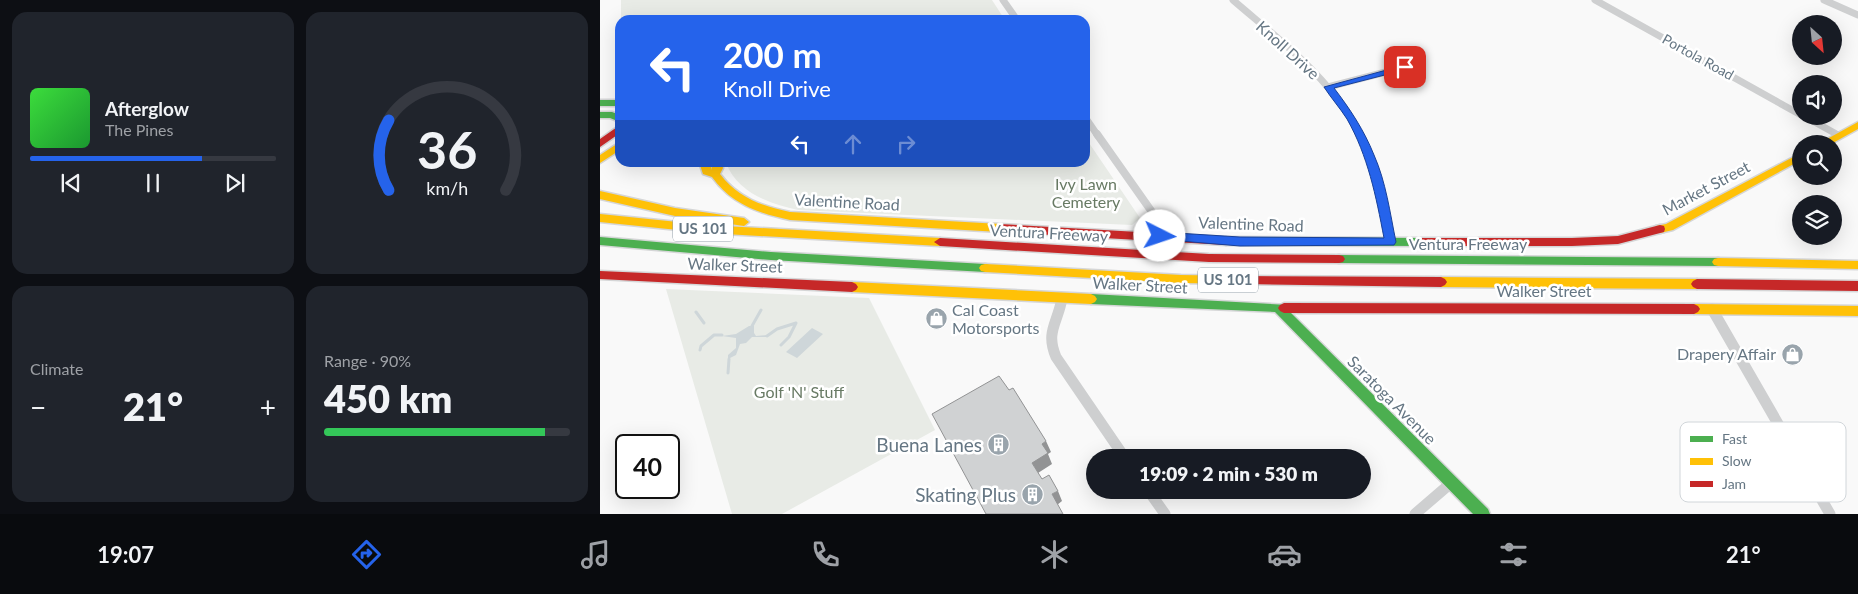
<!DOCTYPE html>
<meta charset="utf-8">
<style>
body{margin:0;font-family:Lato,sans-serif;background:#20242c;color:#f1f3f6;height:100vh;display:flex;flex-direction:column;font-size:19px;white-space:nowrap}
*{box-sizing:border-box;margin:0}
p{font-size:16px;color:#9ea1a6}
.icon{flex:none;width:28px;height:28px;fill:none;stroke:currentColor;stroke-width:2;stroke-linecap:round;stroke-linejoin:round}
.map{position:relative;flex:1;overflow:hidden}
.details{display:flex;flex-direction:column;gap:12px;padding:12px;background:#0d0f14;width:600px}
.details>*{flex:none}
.banner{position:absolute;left:15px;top:15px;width:475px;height:152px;border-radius:15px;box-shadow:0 5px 20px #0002;background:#2563eb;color:#fff;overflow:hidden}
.needle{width:32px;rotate:153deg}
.controls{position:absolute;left:1192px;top:15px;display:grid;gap:10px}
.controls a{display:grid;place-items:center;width:50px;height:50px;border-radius:50%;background:#171b24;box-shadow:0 5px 20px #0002;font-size:25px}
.speed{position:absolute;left:15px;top:434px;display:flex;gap:10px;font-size:25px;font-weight:700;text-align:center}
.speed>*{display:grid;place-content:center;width:65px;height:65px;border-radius:50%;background:#171b24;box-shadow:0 5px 20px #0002;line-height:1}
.speed .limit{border:2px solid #111;border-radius:8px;background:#fff;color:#111}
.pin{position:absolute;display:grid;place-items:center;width:42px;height:42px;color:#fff;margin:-21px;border-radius:10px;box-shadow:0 2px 8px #0006}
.me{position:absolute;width:55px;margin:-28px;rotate:94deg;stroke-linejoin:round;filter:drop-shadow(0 0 4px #0008)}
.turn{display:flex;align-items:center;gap:18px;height:105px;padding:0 25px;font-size:22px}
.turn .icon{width:65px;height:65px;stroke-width:2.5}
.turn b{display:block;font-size:35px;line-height:42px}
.lanes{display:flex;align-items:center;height:48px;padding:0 25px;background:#0003;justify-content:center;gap:25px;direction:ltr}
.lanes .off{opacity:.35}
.big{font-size:38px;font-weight:800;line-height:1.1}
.details .widget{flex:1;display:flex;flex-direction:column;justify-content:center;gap:8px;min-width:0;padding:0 18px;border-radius:15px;background:#20242c}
.details .dial{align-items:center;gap:0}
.dial svg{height:130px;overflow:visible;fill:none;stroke:#363941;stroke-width:7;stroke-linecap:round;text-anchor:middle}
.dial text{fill:#f1f3f6;stroke:none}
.song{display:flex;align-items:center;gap:15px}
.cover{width:60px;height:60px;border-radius:8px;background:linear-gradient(135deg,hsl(120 70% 55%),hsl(130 70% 35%))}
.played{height:5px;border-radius:2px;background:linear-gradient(90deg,#2563eb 70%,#363941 70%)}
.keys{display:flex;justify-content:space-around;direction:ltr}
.heat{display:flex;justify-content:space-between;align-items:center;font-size:28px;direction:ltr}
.charge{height:8px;border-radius:4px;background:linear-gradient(90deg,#34c759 90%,#363941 0)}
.details .tiles{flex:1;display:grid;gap:12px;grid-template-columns:repeat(2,1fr)}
.trip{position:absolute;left:486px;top:449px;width:285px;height:50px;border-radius:25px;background:#171b24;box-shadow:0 5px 20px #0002;font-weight:800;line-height:50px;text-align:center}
.dock{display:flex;height:80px;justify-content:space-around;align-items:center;background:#090b0e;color:#9ea1a6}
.dock .icon{width:35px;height:35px}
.dock .selected{color:#2563eb}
.dock b{font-size:22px;color:#f1f3f6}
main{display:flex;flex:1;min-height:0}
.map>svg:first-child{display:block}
</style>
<main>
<section class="details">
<div class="tiles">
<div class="widget">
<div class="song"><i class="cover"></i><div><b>Afterglow</b><p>The Pines</p></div></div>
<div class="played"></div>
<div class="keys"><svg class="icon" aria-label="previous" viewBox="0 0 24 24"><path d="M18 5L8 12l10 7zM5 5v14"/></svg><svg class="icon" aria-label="pause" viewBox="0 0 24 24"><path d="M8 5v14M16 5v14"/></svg><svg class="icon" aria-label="next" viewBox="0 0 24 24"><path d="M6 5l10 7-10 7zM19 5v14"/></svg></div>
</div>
<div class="widget dial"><svg viewBox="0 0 100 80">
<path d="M14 69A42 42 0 1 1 86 69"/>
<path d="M14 69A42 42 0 0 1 14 26" stroke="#2563eb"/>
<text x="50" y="56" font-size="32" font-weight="700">36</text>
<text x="50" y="72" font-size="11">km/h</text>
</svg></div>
<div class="widget"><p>Climate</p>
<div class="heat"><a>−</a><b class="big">21°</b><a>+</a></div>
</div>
<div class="widget"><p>Range · 90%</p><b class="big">450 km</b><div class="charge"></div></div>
</div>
</section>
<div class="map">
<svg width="1258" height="514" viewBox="0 0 1258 514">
<rect width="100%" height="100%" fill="#f9f9f9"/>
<!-- green -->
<path fill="#e8ebe6" d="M21 0H392L405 20H21Z
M485 137 540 218 532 225 198 210C169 204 137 192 126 163L485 162Z
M66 289 269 298 335 430 182 514H132Z"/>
<!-- water -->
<path fill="#ced6d9" d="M149 326H154V333L156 336 167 335V337H152L146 343 140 344 136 355 128 359V355L136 348V338L122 336 136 334Z
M212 328 223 334 197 358 186 352Z"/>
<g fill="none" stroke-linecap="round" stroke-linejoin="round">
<!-- stream -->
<path stroke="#ced6d9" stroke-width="3" d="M96 312 104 323
M152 326 161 310
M167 336 177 329 196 323 189 337 181 345
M100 350 101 346 114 335H122
M128 373 129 359"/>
<defs>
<path id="fast" d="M0 100H20V106H0Z
M0 112H12L20 115V122L10 118H0Z
M0 237 171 252 385 264 389 265 391 268 389 271 385 272 171 260 0 245Z
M626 237 820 238 826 242 820 246 626 245 620 241Z
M739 255 1118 258 1122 259 1124 262 1122 265 1118 266 739 263 735 262 733 259 735 256Z
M491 294 688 305 690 308 689 311 888 509 890 514H873L675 312 491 304 487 302 485 299 487 296Z"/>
<path id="slow" d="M1258 122V129L1231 144H1218Z
M20 142V150L0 163V155Z
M1201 153V160L1073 230 1060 233 1055 229 1056 226 1066 224Z
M99 162H109L112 170 111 162H121L123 168 120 174C138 198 162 206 190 212L400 224 405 228 400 232 190 220C158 213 131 204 112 177L103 174Z
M0 191 75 208 144 218 149 222 144 226 75 216 0 199Z
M0 214 107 225 340 238 346 242 340 246 107 233 0 222Z
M1118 258 1258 261V269L1118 266 1114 265 1112 262 1114 259Z
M385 264 581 275 644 276 648 277 650 280 648 283 644 284 581 283 385 272 381 271 379 268 381 265Z
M841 277 1097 279 1101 281 1103 284 1101 287 1097 289 841 287 837 285 835 282 837 279Z
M252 282 491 294 495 296 497 299 495 302 491 304 252 292 248 290 246 287 248 284Z
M1094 304 1258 306V316L1094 314 1090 312 1088 309 1090 306Z"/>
<path id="jam" d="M20 125V133L0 147V139Z
M400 224 626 237 632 241 626 245 400 232 395 228Z
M1060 225 1064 226 1065 229 1064 232 1018 244 972 246H820L814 242 820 238H972L1018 236Z
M340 238 609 254 739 255 743 256 745 259 743 262 739 263 609 262 340 246 334 242Z
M0 271 252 282 256 284 258 287 256 290 252 292 0 279Z
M644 276 841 277 845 279 847 282 845 285 841 287 644 284 640 283 638 280 640 277Z
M1097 279 1258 281V291L1097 289 1093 287 1091 284 1093 281Z
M684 303 1094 304 1098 306 1100 309 1098 312 1094 314 684 313 680 311 678 308 680 305Z"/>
</defs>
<!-- fast casing -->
<use href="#fast" stroke="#d5d6d7" stroke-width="3"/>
<!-- slow casing -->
<use href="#slow" stroke="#d5d6d7" stroke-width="3"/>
<!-- jam casing -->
<use href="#jam" stroke="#d5d6d7" stroke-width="3"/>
<!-- street-far2 -->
<path stroke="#cecfd0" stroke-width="7" d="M403 0 417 20
M633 0C678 39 734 80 760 136
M995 0 1201 115
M1224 0 1258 15
M728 87 805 67
M1204 116 1238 135
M485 117 498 136"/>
<!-- street-far1 -->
<path stroke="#cecfd0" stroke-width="8" d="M497 134 552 212 560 236
M760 134 777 177 790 242
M460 304 461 298"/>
<!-- street -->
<path stroke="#cecfd0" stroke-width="11" d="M461 303C456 325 446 333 456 357L525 458
M1112 309 1230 514
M548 490 565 514
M815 514 851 483"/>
<!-- fast -->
<use href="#fast" fill="#4caf50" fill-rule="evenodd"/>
<!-- slow -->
<use href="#slow" fill="#ffc107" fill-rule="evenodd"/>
<!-- jam -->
<use href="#jam" fill="#c62828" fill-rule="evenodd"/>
</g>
<!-- shaded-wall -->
<path fill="#929394" d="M446 441 451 452 448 454 452 464 438 473 432 463 442 444Z
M458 491 462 501 457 505 452 494Z"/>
<!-- building -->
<path fill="#d0d2d3" stroke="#929394" d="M399 376 409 390 413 388 446 441 442 444 448 453 432 463 442 479 449 475 458 491 452 494 463 514H386L332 414Z"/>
<!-- route -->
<path fill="#2563eb" stroke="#184099" d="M805 65H808V69L734 88C750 109 764 130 774 155 786 182 790 213 796 242L794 245 640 246 556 239 555 236 556 233 560 232 640 237 784 238C776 196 768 156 747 119 740 108 731 98 724 87Z"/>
<!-- icons -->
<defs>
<symbol id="shop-disc" viewBox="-11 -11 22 22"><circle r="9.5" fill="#99a4ac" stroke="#fff"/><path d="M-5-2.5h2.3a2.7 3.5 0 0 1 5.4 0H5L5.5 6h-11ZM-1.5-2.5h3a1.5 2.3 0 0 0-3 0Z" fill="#fff"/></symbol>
<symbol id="building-disc" viewBox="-11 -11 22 22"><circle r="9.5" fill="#99a4ac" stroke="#fff"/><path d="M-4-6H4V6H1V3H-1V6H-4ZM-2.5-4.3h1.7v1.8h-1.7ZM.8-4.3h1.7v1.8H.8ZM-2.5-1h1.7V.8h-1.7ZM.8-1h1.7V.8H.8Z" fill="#fff"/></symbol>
</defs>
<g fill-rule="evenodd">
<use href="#shop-disc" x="324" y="306" width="25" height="25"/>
<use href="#shop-disc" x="1180" y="342" width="25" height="25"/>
<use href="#building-disc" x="386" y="432" width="25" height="25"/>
<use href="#building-disc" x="420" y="482" width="25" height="25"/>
</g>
<g text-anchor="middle" stroke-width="5" stroke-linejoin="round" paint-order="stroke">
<!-- far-street labels -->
<g font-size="14" fill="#657683" stroke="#fff">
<text transform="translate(1098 57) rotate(29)" y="5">Portola Road</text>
</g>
<!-- shield labels -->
<g fill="#fff" stroke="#939fa8" stroke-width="1">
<rect x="73" y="216.5" width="60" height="25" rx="4"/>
<rect x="598" y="267.5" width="60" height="25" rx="4"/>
</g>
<g font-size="15" font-weight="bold" fill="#657683">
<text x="103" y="234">US 101</text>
<text x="628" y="285">US 101</text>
</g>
<!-- street labels -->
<g font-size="16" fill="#657683" stroke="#fff">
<text transform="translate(688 50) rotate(42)" y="6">Knoll Drive</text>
<text transform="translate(1106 188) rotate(-28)" y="6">Market Street</text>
<text transform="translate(247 202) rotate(3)" y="6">Valentine Road</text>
<text transform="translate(651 224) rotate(2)" y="6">Valentine Road</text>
<text transform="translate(449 233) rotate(3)" y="6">Ventura Freeway</text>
<text x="868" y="250">Ventura Freeway</text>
<text transform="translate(135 265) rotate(2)" y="6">Walker Street</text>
<text transform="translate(540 285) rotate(3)" y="6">Walker Street</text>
<text x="944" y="297">Walker Street</text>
<text transform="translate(792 400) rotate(45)" y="6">Saratoga Avenue</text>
</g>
<!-- park labels -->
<g font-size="16" fill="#687a64" stroke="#fff">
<text x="486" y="190">Ivy Lawn<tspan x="486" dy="18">Cemetery</tspan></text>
<text x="199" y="398">Golf 'N' Stuff</text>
</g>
<!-- poi labels -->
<g font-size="16" fill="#657683" stroke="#fff" text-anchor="start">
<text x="352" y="316">Cal Coast<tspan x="352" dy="18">Motorsports</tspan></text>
<text x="1176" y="360" text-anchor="end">Drapery Affair</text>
</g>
<!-- near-poi labels -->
<g font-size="19" fill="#657683" stroke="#fff" text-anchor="end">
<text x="382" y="452">Buena Lanes</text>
<text x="416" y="502">Skating Plus</text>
</g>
</g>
<!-- legend -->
<rect x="1080" y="422" width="166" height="80" rx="8" fill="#fff" stroke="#d1d6da" stroke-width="1"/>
<rect x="1090" y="436" width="23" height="6" fill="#4caf50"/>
<rect x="1090" y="458" width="23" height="7" fill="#ffc107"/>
<rect x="1090" y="481" width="23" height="6" fill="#c62828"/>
<g font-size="14" fill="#657683">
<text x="1122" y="444">Fast</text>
<text x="1122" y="466">Slow</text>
<text x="1122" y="489">Jam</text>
</g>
</svg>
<div class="controls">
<a><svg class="needle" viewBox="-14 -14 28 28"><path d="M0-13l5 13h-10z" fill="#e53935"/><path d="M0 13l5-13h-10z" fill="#9ea1a6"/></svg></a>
<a><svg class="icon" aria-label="sound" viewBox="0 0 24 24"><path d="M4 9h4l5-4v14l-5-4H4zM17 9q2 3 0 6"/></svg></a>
<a><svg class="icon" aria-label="search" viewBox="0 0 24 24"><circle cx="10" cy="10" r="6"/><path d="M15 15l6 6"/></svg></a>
<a><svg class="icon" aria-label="layers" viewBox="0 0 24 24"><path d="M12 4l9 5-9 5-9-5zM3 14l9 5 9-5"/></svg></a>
</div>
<div class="speed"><div class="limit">40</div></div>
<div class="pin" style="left:805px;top:67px;background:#d93025"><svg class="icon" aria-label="arrive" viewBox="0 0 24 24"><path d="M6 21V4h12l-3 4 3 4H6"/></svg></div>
<svg class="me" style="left:560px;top:236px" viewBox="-20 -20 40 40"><circle r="19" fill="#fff"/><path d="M0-13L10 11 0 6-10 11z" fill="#2563eb"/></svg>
<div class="trip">19:09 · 2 min · 530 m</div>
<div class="banner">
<div class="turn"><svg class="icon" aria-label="left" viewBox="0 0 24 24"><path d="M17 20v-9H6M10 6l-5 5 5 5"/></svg><div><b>200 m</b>Knoll Drive</div></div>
<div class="lanes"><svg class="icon" aria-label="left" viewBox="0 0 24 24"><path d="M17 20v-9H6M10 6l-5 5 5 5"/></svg><svg class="icon off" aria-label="ahead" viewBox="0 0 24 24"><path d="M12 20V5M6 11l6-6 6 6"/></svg><svg class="icon off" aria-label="right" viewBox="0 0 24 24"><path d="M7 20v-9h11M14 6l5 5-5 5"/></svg></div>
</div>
</div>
</main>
<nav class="dock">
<b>19:07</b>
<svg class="icon selected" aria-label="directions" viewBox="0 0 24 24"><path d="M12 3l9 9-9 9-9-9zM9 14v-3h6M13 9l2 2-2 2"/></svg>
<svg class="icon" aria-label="music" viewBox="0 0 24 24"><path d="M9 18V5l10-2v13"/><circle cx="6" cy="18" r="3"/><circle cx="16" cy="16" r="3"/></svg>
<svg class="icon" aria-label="phone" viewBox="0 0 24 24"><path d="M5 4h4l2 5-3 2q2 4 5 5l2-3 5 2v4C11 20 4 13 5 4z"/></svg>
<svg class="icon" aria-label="climate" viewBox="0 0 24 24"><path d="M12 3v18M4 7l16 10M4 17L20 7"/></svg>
<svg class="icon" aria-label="car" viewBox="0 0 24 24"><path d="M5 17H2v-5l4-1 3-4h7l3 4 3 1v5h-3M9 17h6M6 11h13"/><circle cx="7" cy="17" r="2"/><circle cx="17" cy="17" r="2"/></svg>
<svg class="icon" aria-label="filters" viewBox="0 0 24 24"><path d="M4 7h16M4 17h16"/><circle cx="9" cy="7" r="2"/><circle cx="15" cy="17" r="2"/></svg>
<b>21°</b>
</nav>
